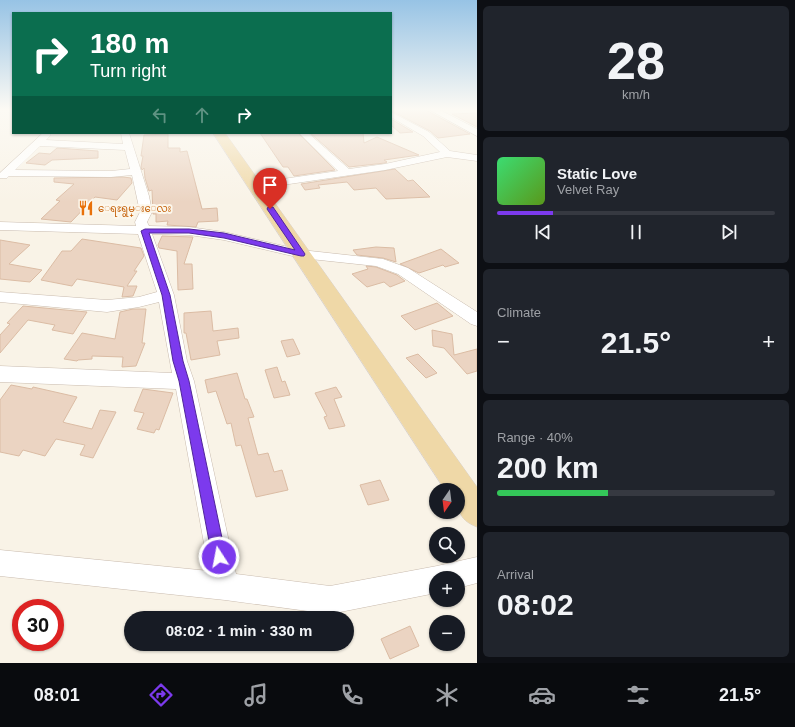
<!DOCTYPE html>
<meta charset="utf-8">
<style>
body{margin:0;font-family:Helvetica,"Noto Sans Myanmar",sans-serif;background:#20242c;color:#f1f3f6;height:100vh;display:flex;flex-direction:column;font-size:15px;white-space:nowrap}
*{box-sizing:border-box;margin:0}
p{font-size:13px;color:#9ea1a6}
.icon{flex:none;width:22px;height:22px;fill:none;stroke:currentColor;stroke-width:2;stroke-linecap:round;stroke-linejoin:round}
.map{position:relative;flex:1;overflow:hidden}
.panel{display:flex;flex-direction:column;gap:6px;padding:6px;background:#0d0f14;width:318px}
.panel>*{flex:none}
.banner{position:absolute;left:12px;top:12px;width:380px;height:122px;border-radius:0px;box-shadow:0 1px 3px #0004;background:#0b6e4f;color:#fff;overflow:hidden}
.needle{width:26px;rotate:194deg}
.fabs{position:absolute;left:429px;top:483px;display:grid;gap:8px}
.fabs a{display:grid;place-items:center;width:36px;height:36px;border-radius:50%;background:#171b24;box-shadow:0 1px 3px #0004;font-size:20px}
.speed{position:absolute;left:12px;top:599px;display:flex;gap:8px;font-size:20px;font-weight:700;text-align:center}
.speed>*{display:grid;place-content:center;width:52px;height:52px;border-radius:50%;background:#171b24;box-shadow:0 1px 3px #0004;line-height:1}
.speed .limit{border:6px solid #d22;background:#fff;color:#111}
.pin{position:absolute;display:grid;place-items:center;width:34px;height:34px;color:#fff;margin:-41px -17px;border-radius:50% 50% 50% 0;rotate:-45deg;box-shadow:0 0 4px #0007}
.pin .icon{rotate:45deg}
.me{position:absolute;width:44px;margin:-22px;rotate:349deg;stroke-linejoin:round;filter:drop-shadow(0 0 3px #0008)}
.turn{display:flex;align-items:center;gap:14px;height:84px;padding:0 12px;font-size:18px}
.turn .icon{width:52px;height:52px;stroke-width:2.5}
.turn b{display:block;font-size:28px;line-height:34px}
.lanes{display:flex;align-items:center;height:38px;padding:0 12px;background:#0003;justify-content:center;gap:20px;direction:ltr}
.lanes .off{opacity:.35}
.big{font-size:30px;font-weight:600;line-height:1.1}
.panel .widget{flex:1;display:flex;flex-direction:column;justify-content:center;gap:6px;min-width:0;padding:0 14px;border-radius:6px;background:#20242c}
.panel .dial{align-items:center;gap:0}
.dial b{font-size:52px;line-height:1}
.song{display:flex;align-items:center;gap:12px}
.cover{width:48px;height:48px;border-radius:6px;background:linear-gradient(135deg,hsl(140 70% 55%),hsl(90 70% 35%))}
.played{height:4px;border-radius:2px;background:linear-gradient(90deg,#7c3aed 20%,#363941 20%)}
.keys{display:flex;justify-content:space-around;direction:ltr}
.heat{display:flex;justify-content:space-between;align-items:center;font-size:22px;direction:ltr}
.charge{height:6px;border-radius:3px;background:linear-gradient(90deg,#34c759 40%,#363941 0)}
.trip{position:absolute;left:124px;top:611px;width:230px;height:40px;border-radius:20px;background:#171b24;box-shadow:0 1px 3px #0004;font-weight:600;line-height:40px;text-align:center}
.dock{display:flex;height:64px;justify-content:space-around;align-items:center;background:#090b0e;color:#9ea1a6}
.dock .icon{width:28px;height:28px}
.dock .current{color:#7c3aed}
.dock b{font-size:18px;color:#f1f3f6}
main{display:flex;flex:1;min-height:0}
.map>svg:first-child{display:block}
</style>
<main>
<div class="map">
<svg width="477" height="663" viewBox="0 0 477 663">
<rect width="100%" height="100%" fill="#f9f3e7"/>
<!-- building -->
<path fill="#ebd4c2" stroke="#dbbca4" d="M411 109H424L470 134 438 138 430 131 392 111Z
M477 113V127L452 114Z
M391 119 413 132 400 133 391 125Z
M260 133H298L335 170 294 176 288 167H283Z
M310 133H363L364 143 377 137 419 155 384 160 387 162 385 163 349 167Z
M168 134V148H180V152L187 151 202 209 217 208 218 221 198 222 196 227 167 225 168 221 156 222V214H153L152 190 149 191 145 178 144 168 142 170 141 167 143 156H141L144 135Z
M57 148 98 151V158L52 160 45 165 26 163 39 153 50 154Z
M395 169 408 181 413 180 430 197 386 199 376 188 354 190 347 182 318 185 320 188 305 190 301 184Z
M123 177 131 178 132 183 117 200 95 197 71 222 41 219 60 201 56 200 74 184 54 182V178Z
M162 236 193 237 184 264H192L193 289 178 290 177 251 159 248 158 245Z
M82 239 141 248 144 256 134 271H137L127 286H137L133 296 122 297 124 287 77 279 72 286 41 280 62 251H71Z
M0 240 30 245 9 264 42 270 30 282 0 279Z
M376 247 394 248 396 262 383 258 357 255 353 250Z
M441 249 459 263 445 267 443 265 419 273 400 264Z
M366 266 376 267 397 275 405 281 390 287 384 282 367 287 352 274 368 269Z
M437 303 453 316 415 330 401 316Z
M23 306 87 312 73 334 52 330 55 325 28 320 0 353V335L10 324 7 323Z
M133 309H146L142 343H145L136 366 122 367 123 357 92 356V359L78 360 77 361 64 359 82 333 115 339 120 312Z
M211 311 213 331 238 328 239 338 217 341 220 355 191 360 186 333H184V313Z
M432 330 452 334 454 355 477 349V371L467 374 444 348 433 346Z
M293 339 300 354 287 357 281 341Z
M418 354 437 373 426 378 406 358Z
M277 367 282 382 285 381 290 395 274 398 265 370Z
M237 373 245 399H247L254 417 248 418 258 455 268 453 274 472 282 470 288 490 256 497 241 445 236 446 231 423 227 424 216 391 208 393 205 380Z
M11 385 32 389 33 387 77 397 63 422 66 423 92 429 100 410 116 412 93 458 80 455 85 445 56 439 45 456 23 450 19 456 0 452V400Z
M336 387 342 397 334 399 345 426 329 429 324 417 327 416 315 393Z
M143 389 173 393 159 430 156 429 154 433 137 429 144 413 134 411Z
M380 480 389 500 368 505 360 485Z
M410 626 419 646 390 659 381 639Z"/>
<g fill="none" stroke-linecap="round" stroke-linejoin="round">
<defs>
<path id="minor" d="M428 109H438L477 129V136Z
M391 112 429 132 450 151 477 155V161L447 157 385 170 255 189 249 186 255 183 338 171 299 133H308L349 169 385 164 440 152 423 136 391 117Z
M43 133H49L51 135 46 140 123 144 121 133H129L149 196 152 212 147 222 149 226 189 227 224 232 301 250 383 259 408 268 477 312V326L471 324 398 274 376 266 301 258 224 240 189 235 152 234 174 295 187 361 194 381 236 574 330 586 437 566 477 557V583L458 588V578H436V593L330 614 225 600 0 576V550L209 571 176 389 0 382V366L172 373 159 302 139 307 107 312 0 302V292L107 300 139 297 157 292 138 234 0 230V222L136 226 135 222 140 212 132 175 111 177 9 176 7 178H0V173ZM40 146 125 150 130 169 111 171 15 170Z"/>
<path id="major" d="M213 133H225L477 487V527C457 519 458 509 458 490H445Z"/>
</defs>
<!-- minor casing -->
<use href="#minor" stroke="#c9bbae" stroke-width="1"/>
<!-- major casing -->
<use href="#major" stroke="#d7d1ce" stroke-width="1"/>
<!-- minor -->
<use href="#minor" fill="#fff" fill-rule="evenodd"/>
<!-- major -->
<use href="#major" fill="#efd8a7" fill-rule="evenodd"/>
</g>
<!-- sky -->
<linearGradient id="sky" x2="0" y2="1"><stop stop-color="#97c3e5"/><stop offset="0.54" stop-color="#fcfaf4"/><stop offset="1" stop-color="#fcfaf4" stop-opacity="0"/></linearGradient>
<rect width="477" height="202" fill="url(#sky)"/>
<!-- route -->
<path fill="#7c3aed" stroke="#51269a" d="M268 207H273L305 254 304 256H301L224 238 189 233H149L170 295 183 361 189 381 226 557 224 562 219 564 214 562 212 557 179 381 173 361 162 295 141 231 145 229H189L224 233 295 250 267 209Z"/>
<!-- icons -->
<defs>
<symbol id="restaurant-bare" viewBox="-9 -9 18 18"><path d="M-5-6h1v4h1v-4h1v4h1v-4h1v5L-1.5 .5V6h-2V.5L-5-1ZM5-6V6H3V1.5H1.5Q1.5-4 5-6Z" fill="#e8710a" stroke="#fcf7ec" stroke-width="2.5" paint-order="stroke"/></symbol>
</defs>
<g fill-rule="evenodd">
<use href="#restaurant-bare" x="75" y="197" width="22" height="22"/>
</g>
<g text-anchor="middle" stroke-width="4" stroke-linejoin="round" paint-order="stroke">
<!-- far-food labels -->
<g font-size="10" fill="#c56008" stroke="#fcf7ec" text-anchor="start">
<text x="98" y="212">ေရႊရွမ္းေလး</text>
</g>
</g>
</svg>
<div class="fabs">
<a><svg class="needle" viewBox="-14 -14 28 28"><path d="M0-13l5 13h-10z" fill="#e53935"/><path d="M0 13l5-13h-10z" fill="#9ea1a6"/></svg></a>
<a><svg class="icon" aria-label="search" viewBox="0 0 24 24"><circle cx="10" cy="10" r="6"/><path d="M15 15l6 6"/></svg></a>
<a>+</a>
<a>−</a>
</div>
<div class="speed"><div class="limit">30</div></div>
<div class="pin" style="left:270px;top:209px;background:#d93025"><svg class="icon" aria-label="arrive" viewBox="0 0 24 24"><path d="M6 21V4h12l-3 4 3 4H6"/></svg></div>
<svg class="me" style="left:219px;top:557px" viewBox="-20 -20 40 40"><circle r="17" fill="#7c3aed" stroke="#fff" stroke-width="3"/><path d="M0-11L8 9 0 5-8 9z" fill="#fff"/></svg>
<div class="trip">08:02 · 1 min · 330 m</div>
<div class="banner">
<div class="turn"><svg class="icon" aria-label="right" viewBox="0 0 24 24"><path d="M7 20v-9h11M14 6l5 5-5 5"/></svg><div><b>180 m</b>Turn right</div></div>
<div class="lanes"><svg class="icon off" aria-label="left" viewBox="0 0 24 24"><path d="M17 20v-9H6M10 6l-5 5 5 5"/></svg><svg class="icon off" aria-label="ahead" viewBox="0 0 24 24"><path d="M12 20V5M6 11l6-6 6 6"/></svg><svg class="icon" aria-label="right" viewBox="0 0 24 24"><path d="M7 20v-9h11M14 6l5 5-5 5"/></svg></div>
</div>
</div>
<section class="panel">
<div class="widget dial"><b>28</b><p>km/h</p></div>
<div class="widget">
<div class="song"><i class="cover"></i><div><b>Static Love</b><p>Velvet Ray</p></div></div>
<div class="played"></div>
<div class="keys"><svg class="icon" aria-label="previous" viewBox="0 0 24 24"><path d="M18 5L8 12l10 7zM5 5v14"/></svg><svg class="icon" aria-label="pause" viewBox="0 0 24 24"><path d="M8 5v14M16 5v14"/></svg><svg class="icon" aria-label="next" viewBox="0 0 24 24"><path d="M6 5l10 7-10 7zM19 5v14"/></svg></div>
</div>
<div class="widget"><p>Climate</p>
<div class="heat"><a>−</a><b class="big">21.5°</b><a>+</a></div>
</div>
<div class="widget"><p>Range · 40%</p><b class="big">200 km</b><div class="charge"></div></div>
<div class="widget"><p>Arrival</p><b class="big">08:02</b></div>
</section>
</main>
<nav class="dock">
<b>08:01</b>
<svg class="icon current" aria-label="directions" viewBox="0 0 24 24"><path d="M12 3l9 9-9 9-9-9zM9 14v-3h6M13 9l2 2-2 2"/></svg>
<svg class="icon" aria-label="music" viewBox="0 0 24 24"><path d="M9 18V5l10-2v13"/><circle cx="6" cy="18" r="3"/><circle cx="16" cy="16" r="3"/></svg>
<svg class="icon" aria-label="phone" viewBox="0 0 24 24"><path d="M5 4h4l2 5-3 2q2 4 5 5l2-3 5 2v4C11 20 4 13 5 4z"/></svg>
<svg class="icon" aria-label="climate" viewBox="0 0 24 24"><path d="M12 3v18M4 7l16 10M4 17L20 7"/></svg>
<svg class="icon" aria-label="car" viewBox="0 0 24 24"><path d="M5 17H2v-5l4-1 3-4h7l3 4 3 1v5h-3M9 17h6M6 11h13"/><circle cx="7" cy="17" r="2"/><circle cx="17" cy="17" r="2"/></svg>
<svg class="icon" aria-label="filters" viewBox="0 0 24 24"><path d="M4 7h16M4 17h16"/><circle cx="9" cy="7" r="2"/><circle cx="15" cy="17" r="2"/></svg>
<b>21.5°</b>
</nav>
